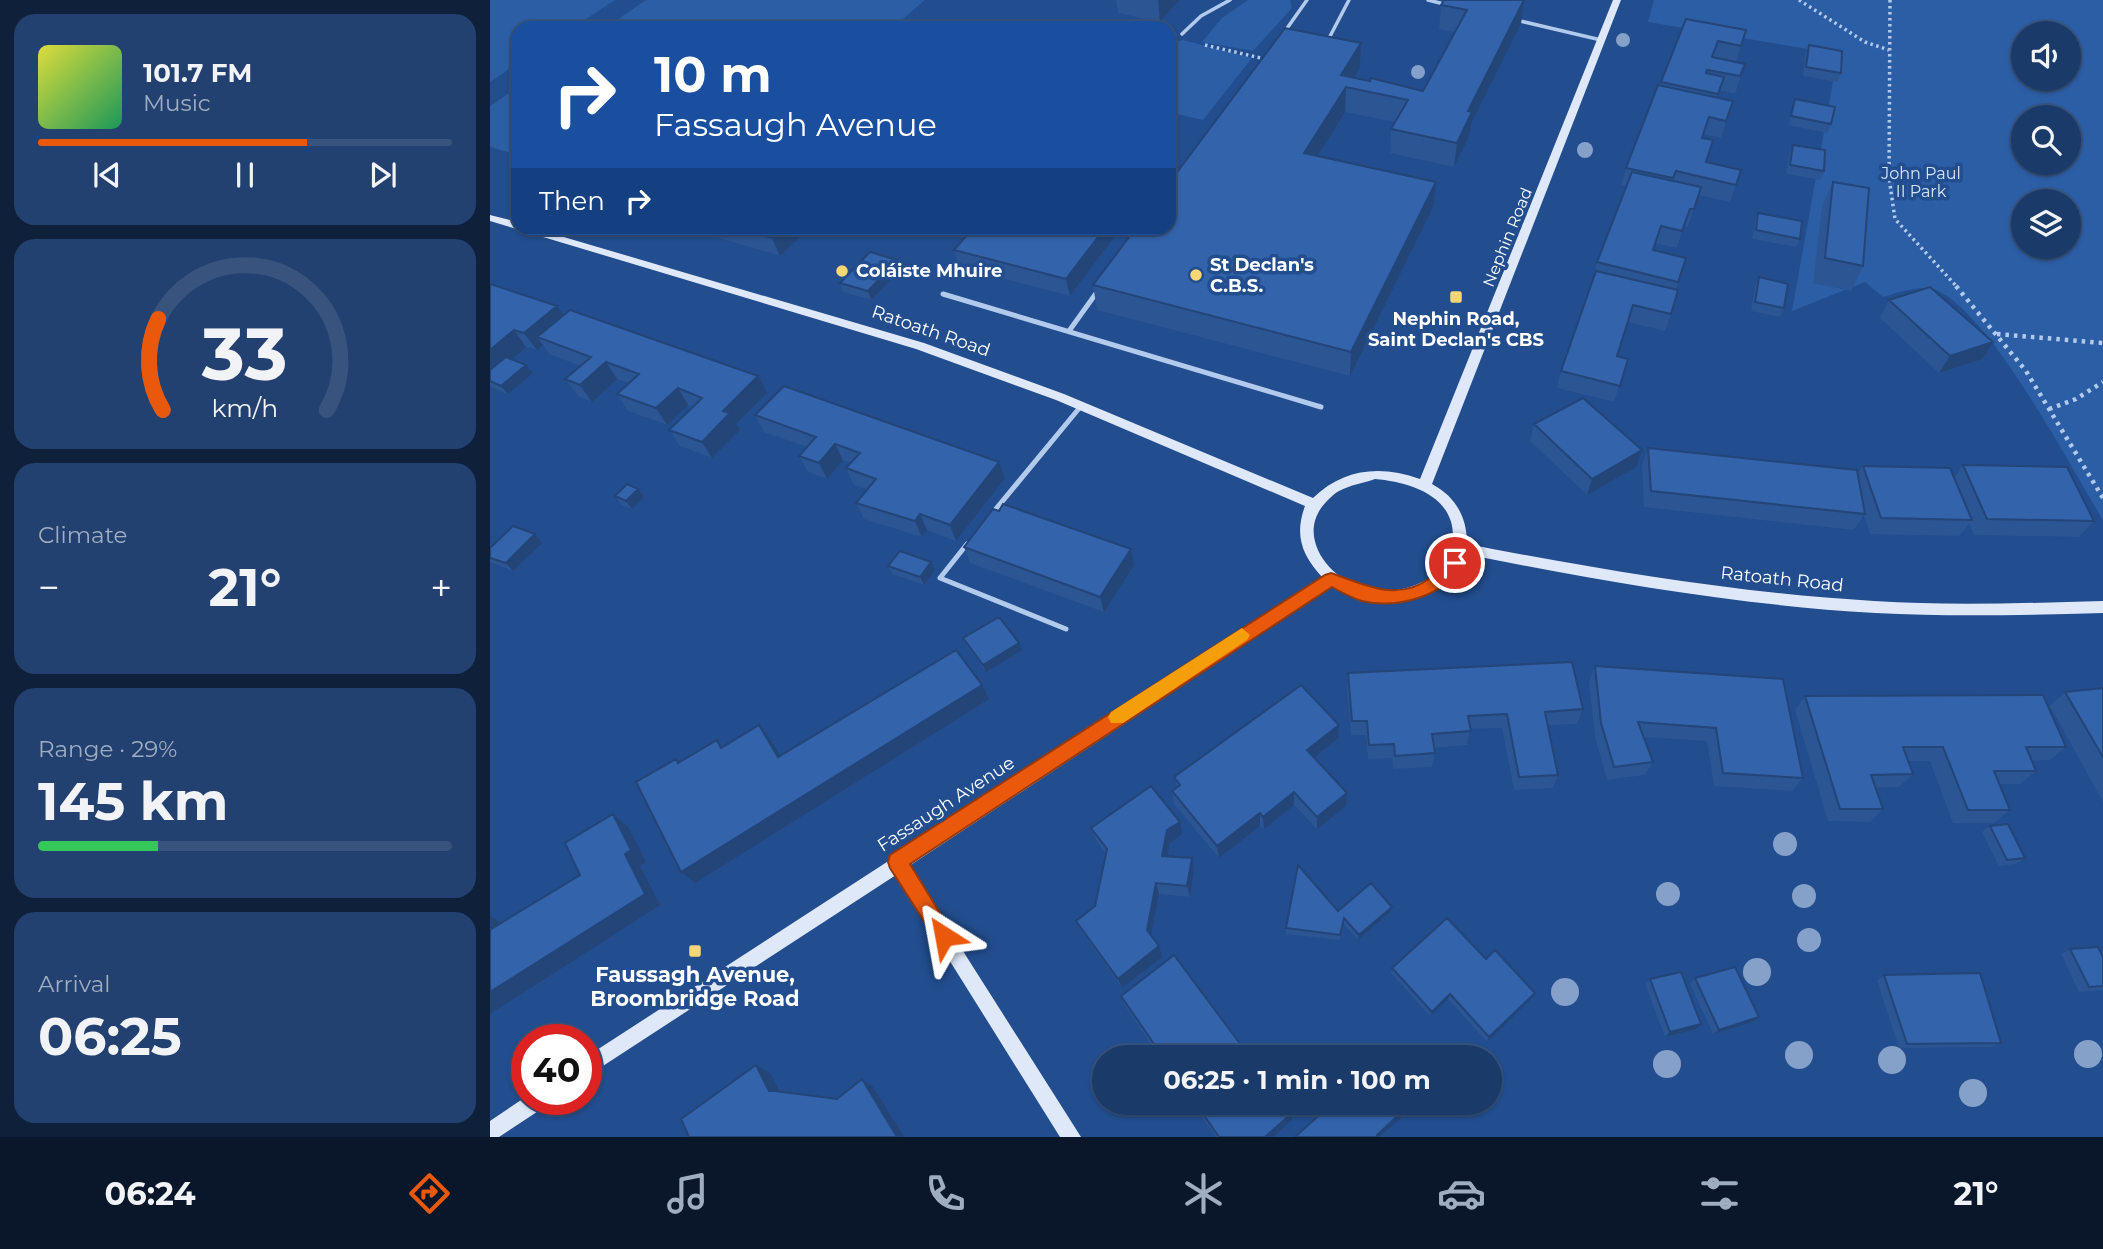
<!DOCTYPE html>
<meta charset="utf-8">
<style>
body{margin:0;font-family:Montserrat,sans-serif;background:#234170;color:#f1f3f6;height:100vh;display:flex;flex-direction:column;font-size:26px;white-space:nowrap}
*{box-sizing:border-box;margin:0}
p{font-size:23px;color:#9fadc1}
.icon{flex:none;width:38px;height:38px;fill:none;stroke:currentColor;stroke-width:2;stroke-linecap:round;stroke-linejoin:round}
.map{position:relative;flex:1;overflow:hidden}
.panel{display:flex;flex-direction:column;gap:14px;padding:14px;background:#0e203a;width:490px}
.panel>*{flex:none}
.guide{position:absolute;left:21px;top:21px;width:665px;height:214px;border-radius:21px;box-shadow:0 2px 5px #0004,0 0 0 2px #38547e;background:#1a4fa0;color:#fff;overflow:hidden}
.controls{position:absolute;left:1521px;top:21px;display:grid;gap:14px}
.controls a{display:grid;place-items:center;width:70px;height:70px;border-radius:50%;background:#1a3a6a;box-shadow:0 2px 5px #0004,0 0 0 2px #38547e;font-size:35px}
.speed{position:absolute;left:21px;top:1024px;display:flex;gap:14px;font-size:35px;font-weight:700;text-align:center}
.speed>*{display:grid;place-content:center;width:91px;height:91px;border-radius:50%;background:#1a3a6a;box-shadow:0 2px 5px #0004,0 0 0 2px #38547e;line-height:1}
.speed .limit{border:10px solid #d22;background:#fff;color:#111}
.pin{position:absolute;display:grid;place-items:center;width:60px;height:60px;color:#fff;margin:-30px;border:4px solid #fff;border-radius:50%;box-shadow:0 2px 7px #0007}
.me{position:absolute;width:77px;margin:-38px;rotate:326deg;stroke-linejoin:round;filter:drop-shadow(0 0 5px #0008)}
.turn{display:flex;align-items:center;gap:24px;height:147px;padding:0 28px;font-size:32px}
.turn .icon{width:91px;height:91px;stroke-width:2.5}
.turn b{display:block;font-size:49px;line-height:60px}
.then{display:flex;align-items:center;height:66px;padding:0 28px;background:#0003;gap:14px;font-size:26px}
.big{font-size:52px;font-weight:700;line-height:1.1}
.panel .tile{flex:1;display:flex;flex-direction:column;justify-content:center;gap:10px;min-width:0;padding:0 24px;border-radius:21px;background:#234170}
.panel .dial{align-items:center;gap:0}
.dial svg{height:182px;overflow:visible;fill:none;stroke:#38547e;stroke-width:7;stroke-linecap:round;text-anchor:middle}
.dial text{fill:#f1f3f6;stroke:none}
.song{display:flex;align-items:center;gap:21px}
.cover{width:84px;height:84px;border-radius:10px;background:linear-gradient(135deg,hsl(60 70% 55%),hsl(150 70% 35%))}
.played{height:7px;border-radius:4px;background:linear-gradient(90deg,#ea580c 65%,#38547e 65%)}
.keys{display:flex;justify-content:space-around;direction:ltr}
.heat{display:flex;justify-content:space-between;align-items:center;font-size:38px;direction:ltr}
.charge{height:10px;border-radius:5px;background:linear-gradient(90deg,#34c759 29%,#38547e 0)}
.trip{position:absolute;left:602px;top:1045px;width:410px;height:70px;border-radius:35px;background:#1a3a6a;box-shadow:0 2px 5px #0004,0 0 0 2px #38547e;font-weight:700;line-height:70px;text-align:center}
.tab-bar{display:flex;height:112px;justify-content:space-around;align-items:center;background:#0a172a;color:#9fadc1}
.tab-bar .icon{width:49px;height:49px}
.tab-bar .selected{color:#ea580c}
.tab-bar b{font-size:32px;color:#f1f3f6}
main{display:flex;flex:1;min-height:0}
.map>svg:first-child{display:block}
</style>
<main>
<section class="panel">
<div class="tile">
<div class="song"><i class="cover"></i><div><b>101.7 FM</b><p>Music</p></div></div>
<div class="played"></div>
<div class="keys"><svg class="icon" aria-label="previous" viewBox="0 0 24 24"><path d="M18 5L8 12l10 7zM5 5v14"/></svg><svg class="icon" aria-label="pause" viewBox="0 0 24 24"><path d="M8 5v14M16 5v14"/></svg><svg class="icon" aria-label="next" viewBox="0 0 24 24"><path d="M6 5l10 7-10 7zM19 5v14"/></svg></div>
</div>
<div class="tile dial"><svg viewBox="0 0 100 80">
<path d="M14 69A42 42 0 1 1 86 69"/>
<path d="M14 69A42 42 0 0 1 12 29" stroke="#ea580c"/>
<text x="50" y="56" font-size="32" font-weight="700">33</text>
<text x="50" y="72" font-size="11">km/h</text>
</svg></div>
<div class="tile"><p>Climate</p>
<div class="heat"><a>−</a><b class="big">21°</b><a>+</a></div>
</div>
<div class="tile"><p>Range · 29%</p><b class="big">145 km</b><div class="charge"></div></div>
<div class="tile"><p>Arrival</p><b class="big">06:25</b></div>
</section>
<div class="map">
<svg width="1613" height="1137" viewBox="0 0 1613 1137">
<rect width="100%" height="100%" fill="#224d8e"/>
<!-- green -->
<path fill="#2c5ea6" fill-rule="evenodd" d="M0 0H125L82 28H28V63L0 82Z
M156 0H435L402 28H115Z
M758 0H800L802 8 763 51 712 42 732 18Z
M1164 0H1613V520C1581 468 1500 312 1446 290 1432 284 1407 293 1393 297L1375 282 1302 311 1348 54 1158 22ZM1533 33H1578V79H1533ZM1533 117H1578V163H1533ZM1533 201H1578V247H1533Z
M693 40 762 58 713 120 679 112V44Z
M28 87V155L0 147V106Z"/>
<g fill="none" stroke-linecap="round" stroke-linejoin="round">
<!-- path-far1 -->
<path stroke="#b2caec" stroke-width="3.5" stroke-dasharray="2.5 3.5" stroke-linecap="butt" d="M1309 0 1375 42 1399 50
M1400 0 1399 178 1405 219 1468 288
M715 45 775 59"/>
<!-- path -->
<path stroke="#b2caec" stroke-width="4.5" stroke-dasharray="3.5 5" stroke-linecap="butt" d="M1466 286 1536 371 1613 498
M1507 334 1613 343
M1559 409 1586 399 1613 382"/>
<!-- lane-far1 -->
<path stroke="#b2caec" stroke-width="3.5" d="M938 0 958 5
M1026 20 1111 40
M692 34 711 16 740 0
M793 34 817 0
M837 42 859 0"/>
<!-- lane -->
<path stroke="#b2caec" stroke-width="5" d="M453 294 831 407
M579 331 607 292
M501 515 591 406
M477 544 450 578 576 629"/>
<!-- secondary -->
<path fill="#dee8f9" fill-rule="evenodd" d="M1123 0H1131L942 484C966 497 977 517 977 544 1111 570 1247 593 1384 601 1460 606 1537 603 1613 601V613C1537 615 1461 617 1385 613 1247 605 1110 581 975 554 960 593 911 611 873 601 862 598 852 591 842 587L419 866 591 1137H570L406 875 96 1077V1057L400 860 401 856 408 854 833 578C812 556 804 535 815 506L566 400 426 349 0 221V215L28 222V228H43L434 343 574 394 823 498C854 468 891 465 930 479ZM885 479C919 482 963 495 963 536 963 548 962 557 954 567 946 577 935 581 923 586 908 591 891 594 875 589 838 579 804 534 837 501 841 497 845 493 849 491 860 485 874 483 885 479Z
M37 1096V1099H58L56 1106 9 1137H0V1121Z"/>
</g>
<!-- trees -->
<g fill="#86a1c9">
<circle cx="1133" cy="40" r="7"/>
<circle cx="928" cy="72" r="7"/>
<circle cx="1095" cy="150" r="8"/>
<circle cx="1295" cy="844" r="12"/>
<circle cx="1178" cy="894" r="12"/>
<circle cx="1314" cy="896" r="12"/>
<circle cx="1319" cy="940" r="12"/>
<circle cx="1267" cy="972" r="14"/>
<circle cx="1075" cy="992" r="14"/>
<circle cx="1598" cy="1054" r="14"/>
<circle cx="1309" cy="1055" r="14"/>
<circle cx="1402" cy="1060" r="14"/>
<circle cx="1177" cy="1064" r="14"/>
<circle cx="1483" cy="1093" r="14"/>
</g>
<!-- wall -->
<path fill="#2b5593" d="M626 0H689L670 22 628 13Z
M1034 0 1031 23 981 124 979 137 964 167 900 153 901 129 905 122 855 112 828 156 943 207 860 376 607 310 603 285 871 43 870 68 864 77 933 91 965 32 949 29 951 5Z
M1196 19 1256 30 1246 62 1255 64 1245 94 1229 90 1227 98 1243 101 1231 138 1213 134 1212 138 1216 162 1246 185 1240 202 1208 195 1198 227 1194 226 1187 248 1165 243 1163 250 1196 258 1186 290 1181 314 1175 331 1138 322 1127 356 1138 359 1124 402 1067 388 1071 371 1103 279 1107 262 1136 186 1131 185 1136 168Z
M1319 45 1351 73 1347 82 1313 76 1315 54Z
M1305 99 1341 124 1337 133 1298 125Z
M1303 145 1334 171 1330 180 1296 174 1299 154Z
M1343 182 1373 266 1361 291 1323 283 1332 207Z
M1268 213 1310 239 1306 247 1262 239 1265 222Z
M210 228H319L290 256 213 233Z
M631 228 580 296 469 267 464 250Z
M407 260 411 269 381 300 353 292 350 283Z
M1269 277 1294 308 1290 317 1261 311 1265 286Z
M0 284 73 316 268 376 277 393 246 424 250 430 222 458 190 446 179 430 203 407 198 405 177 425 138 411 127 394 138 383 127 379 102 402 88 396 75 379 91 366 59 354 53 345 47 350 36 347 22 359 36 365 43 373 18 394 0 387Z
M1399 300 1503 342 1492 359 1449 373 1390 318Z
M265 415 509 462 515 478 466 541 437 530 432 537 374 519 366 503 377 489 364 485 356 468 361 463 353 460 337 479 318 472 309 456 317 447 274 432Z
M1044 424 1146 467 1097 495 1040 441Z
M1158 448 1367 474 1373 466 1464 478 1473 465 1604 521 1589 537 1484 535 1479 524 1469 536 1380 534 1374 515 1364 530 1154 507 1152 465Z
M148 489 154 497 142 509 131 505 125 496Z
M52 543 23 571 0 562V548Z
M474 547 641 549 644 565 614 612 480 563Z
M441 562 445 570 434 585 402 574 398 566Z
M473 638 532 650 496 672 477 646Z
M1105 666 1293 679 1313 778 1302 791 1224 786 1217 741 1153 737 1163 762 1155 775 1117 780 1105 737 1099 681Z
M858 673 1093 709 1087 724 1058 725 1068 775 1063 788 1024 790 1012 728 980 729 977 745 944 748 945 753 942 767 903 769 902 758 878 759 876 735H861L857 688Z
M1613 688V802L1560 706 1575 692Z
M1315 696 1576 747 1560 760 1541 761 1546 771 1530 784H1509L1520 810 1504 823H1463L1440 761H1418L1423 774 1409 787 1385 788 1393 809 1380 822 1338 821 1305 710Z
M849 725 848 738 824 758 856 806 827 829 804 805 774 829 770 826 729 858 684 804 682 791 687 788 684 777Z
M1500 826 1535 858 1526 864 1509 866 1492 832Z
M601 828 692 834 680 843 677 856 702 858 704 869 700 897 669 894 661 936 672 957 632 988 592 932 586 921 605 906 616 854 606 840Z
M848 911 900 912 868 940 853 923 850 940 796 934V928Z
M1580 949 1613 957V990L1589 992 1571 954Z
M996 959 1042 998 997 1042 958 999 940 1016 901 973 902 968Z
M1394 975 1511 1043 1502 1047 1409 1048 1387 981Z
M1205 978 1269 1017 1263 1022 1223 1034 1200 984Z
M1160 979 1206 1029 1175 1037 1155 984Z
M631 996 760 1057H670L635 1006Z
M702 1102H794L802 1113V1120L783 1137H726Z"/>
<!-- shaded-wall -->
<path fill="#234578" d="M668 0H689L670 22Z
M1034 0 1031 23 981 124 979 137 964 167 967 143 978 111Z
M871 43 870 68 858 87H856L855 112 814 178V153L851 75Z
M946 182 943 207 860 376 861 352Z
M293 228H319L290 256 282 238Z
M615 228H631L580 296 576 279Z
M407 260 411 269 381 300 378 291Z
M67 306 79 323 47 337 53 345 47 350 34 333Z
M24 330 36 347 0 378V350Z
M1503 342 1492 359 1449 373 1460 356Z
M116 362 127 379 102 402 90 385Z
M36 365 43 373 18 394 11 386Z
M268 376 277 393 246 424 250 430 222 458 212 442 233 411Z
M188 388 198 405 177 425 166 408Z
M345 444 353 460 337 479 329 463Z
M1152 450 1146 467 1097 495 1102 479Z
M509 462 515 478 466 541 460 525Z
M148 489 154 497 142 509 136 501Z
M430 514 437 530 432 537 425 521Z
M45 534 52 543 23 571 16 563Z
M641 549 644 565 614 612 610 597Z
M441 562 445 570 434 585 430 577Z
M529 643 532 650 496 672 493 665Z
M492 685 499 699 205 883 191 872Z
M269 725 280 739 299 770 288 757Z
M849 725 848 738 817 764V750Z
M804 792V805L774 829 773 817Z
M857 793 856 806 827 829V817Z
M770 813V826L729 858 727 846Z
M123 814 138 827 156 862 150 866 170 905 0 1014V992L135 854Z
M690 822 692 834 680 843 675 868 672 856 677 830Z
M702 858 704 869 700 897 697 886Z
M666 883 669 894 660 941 657 930Z
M902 907 900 912 868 940 869 935Z
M0 916 13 924 1 929Z
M669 946 672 957 632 988 628 979Z
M1045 993 1042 998 997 1042 999 1037Z
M960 994 958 999 940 1016 942 1012Z
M1269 1017 1263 1022 1223 1034 1229 1030Z
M1211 1024 1206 1029 1175 1037 1180 1032Z
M266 1065 280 1073 293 1098 279 1091Z
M372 1079 383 1087 414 1137H407Z
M915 1109 913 1116 889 1137H886L887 1135Z
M802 1113V1120L783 1137H775Z"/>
<!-- building -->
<path fill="#3263ab" stroke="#234578" stroke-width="2" d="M954 0H1034L978 111 982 112 967 143 901 129 918 100 856 87 814 153 946 182 861 352 603 285 646 228H679V183L795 28 871 43 851 75 880 81 881 78 933 91 977 10 951 5Z
M1196 19 1256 30 1251 46 1228 41 1222 57 1255 64 1250 76 1217 70 1216 73 1234 77 1228 94 1171 82Z
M429 21 461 28H420Z
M1319 45 1352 51 1351 73 1316 67Z
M1168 85 1243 101 1236 121 1219 117 1212 138 1223 140 1216 162 1251 170 1246 185 1186 171 1183 178 1136 168Z
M1305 99 1345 107 1341 124 1301 116Z
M1303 145 1335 150 1334 171 1300 165Z
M1142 172 1211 187 1204 209H1200L1192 231 1171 226 1163 250 1196 258 1188 282 1107 262Z
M1343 182 1379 188 1373 266 1335 258Z
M1268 213 1312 221 1310 239 1266 230Z
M245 228H293L282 238Z
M483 228H615L576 279 464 250Z
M380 252 407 260 378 291 350 283Z
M1106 271 1188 290 1181 314 1143 305 1127 356 1138 359 1130 386 1071 371Z
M1269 277 1298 284 1294 308 1265 302Z
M0 284 67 306 34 333 24 330 0 350Z
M1440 287 1503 342 1460 356 1399 300Z
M80 310 268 376 233 411 240 413 212 442 179 430 212 398 188 388 166 408 127 394 149 374 116 362 90 385 75 379 101 357 47 337Z
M16 357 36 365 11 386 0 381V370Z
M294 386 509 462 460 525 430 514 425 521 366 503 386 479 356 468 370 453 345 444 329 463 309 456 326 437 265 415Z
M1093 398 1152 450 1102 479 1044 424Z
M1158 448 1367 470 1375 514 1161 491Z
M1473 465 1577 467 1604 521 1497 519Z
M1373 466 1460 468 1482 520 1391 518Z
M137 484 148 489 136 501 125 496Z
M513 504 641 549 610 597 474 547 503 509 509 511Z
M23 526 45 534 16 563 0 558V548Z
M410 551 441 562 430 577 398 566Z
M509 617 529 643 493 665 473 638Z
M466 650 492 685 191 872 146 782 186 759 188 763 227 740 231 748 269 725 288 757Z
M1082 662 1093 709 1055 712 1068 775 1029 777 1017 714 978 716 981 731 942 734 945 753 905 756 904 744 879 745 877 721H862L858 673Z
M1105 666 1293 679 1313 778 1233 773 1226 728 1148 722 1163 762 1124 767 1111 723Z
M811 685 849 725 817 750 857 793 827 817 804 792 773 817 770 813 727 846 682 791 690 785 684 777Z
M1613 688V757L1575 692Z
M1553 695 1576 747H1536L1546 771H1504L1520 810H1478L1453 747H1413L1423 774 1381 775 1393 809H1350L1315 696Z
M661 786 690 822 677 830 672 856 702 858 697 886 666 883 657 930 669 946 628 979 586 921 605 906 617 849 601 828Z
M123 814 141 850 135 854 155 894 0 992V927L1 929 90 875 75 843Z
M1518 824 1535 858 1517 860 1500 826Z
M808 865 848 911 881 883 902 907 869 935 854 918 850 935 796 928Z
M957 918 996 959 1005 950 1045 993 999 1037 960 994 942 1012 902 968Z
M1608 947 1613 957V986L1599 987 1580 949Z
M684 955 760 1057H673L631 996Z
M1245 967 1269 1017 1229 1030 1205 978Z
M1191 972 1211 1024 1180 1032 1160 979Z
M1490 973 1511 1043 1417 1044 1394 975Z
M266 1065 279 1091H285L347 1099 372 1079 407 1137H199L191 1119Z
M705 1102H794L802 1113 775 1137H729Z
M844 1102H910L915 1109 887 1135 889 1137H805Z"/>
<!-- route -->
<path fill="#ea580c" stroke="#983908" stroke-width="2" d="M965 557 973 563C955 597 907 609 872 601 862 598 851 592 842 587L420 864 464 936 461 943 454 945 448 943 400 868 398 862 400 855 835 575 841 573C874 584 907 603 940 578 950 572 954 561 965 557Z"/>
<!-- slow -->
<path fill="#f59e0b" d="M752 628 760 635 757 640 633 723H621L618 717 621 712Z"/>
<!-- markers -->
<g fill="#f7d774" stroke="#224d8e" stroke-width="2.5">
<circle cx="352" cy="271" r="7"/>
<circle cx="706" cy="275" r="7"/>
<rect x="959" y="290" width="14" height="14" rx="3.5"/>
<rect x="198" y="944" width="14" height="14" rx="3.5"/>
</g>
<g text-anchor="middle" stroke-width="7" stroke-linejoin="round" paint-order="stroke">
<!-- far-park labels -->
<g font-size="16" fill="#d7e5f9" stroke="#224d8e">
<text x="1431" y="179">John Paul<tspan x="1431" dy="18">II Park</tspan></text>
</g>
<!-- far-street labels -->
<g font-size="16" fill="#fff" stroke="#224d8e">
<text transform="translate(1017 237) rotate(-68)" y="6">Nephin Road</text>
</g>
<!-- poi labels -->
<g font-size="18" font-weight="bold" fill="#fff" stroke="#224d8e" text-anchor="start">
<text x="720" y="271">St Declan's<tspan x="720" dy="21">C.B.S.</tspan></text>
<text x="366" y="277">Coláiste Mhuire</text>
<text x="966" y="325" text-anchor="middle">Nephin Road,<tspan x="966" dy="21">Saint Declan's CBS</tspan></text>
</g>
<!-- street labels -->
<g font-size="18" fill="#fff" stroke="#224d8e">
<text transform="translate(441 331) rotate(19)" y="6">Ratoath Road</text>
<text transform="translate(1292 579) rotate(6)" y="6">Ratoath Road</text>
<text transform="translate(456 804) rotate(-33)" y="6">Fassaugh Avenue</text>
</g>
<!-- near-poi labels -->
<g font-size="21" font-weight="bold" fill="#fff" stroke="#224d8e">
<text x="205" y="982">Faussagh Avenue,<tspan x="205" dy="24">Broombridge Road</tspan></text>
</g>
</g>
</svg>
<div class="controls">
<a><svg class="icon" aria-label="sound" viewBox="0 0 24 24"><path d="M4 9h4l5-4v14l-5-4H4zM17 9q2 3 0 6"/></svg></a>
<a><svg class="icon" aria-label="search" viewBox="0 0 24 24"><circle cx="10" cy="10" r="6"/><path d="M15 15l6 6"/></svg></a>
<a><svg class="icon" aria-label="layers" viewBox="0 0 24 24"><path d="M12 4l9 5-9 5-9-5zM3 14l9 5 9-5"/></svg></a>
</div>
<div class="speed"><div class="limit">40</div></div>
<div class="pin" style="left:965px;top:563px;background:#d93025"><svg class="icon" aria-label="arrive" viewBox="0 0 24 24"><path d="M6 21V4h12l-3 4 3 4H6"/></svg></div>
<svg class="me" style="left:454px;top:936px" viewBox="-20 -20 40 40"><path d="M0-17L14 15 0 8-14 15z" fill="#ea580c" stroke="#fff" stroke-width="4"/></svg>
<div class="trip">06:25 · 1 min · 100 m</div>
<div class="guide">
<div class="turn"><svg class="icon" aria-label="right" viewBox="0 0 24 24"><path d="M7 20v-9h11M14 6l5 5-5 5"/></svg><div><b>10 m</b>Fassaugh Avenue</div></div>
<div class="then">Then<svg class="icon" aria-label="right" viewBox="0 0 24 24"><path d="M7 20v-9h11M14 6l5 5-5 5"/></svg></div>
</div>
</div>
</main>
<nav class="tab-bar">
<b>06:24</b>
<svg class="icon selected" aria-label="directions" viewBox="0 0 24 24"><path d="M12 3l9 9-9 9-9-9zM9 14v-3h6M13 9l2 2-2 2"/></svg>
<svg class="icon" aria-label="music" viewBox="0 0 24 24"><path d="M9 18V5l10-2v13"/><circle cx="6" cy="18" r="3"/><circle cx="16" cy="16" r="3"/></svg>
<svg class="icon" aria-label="phone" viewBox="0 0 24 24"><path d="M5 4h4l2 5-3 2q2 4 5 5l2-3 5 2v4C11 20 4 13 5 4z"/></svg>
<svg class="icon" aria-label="climate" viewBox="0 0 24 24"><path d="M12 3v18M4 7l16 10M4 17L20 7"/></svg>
<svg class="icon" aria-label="car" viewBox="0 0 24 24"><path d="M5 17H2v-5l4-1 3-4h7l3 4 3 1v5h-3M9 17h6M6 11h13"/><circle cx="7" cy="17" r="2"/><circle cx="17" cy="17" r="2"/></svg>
<svg class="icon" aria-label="filters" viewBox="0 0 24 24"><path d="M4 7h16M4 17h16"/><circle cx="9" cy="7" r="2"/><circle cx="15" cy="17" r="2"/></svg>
<b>21°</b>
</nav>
